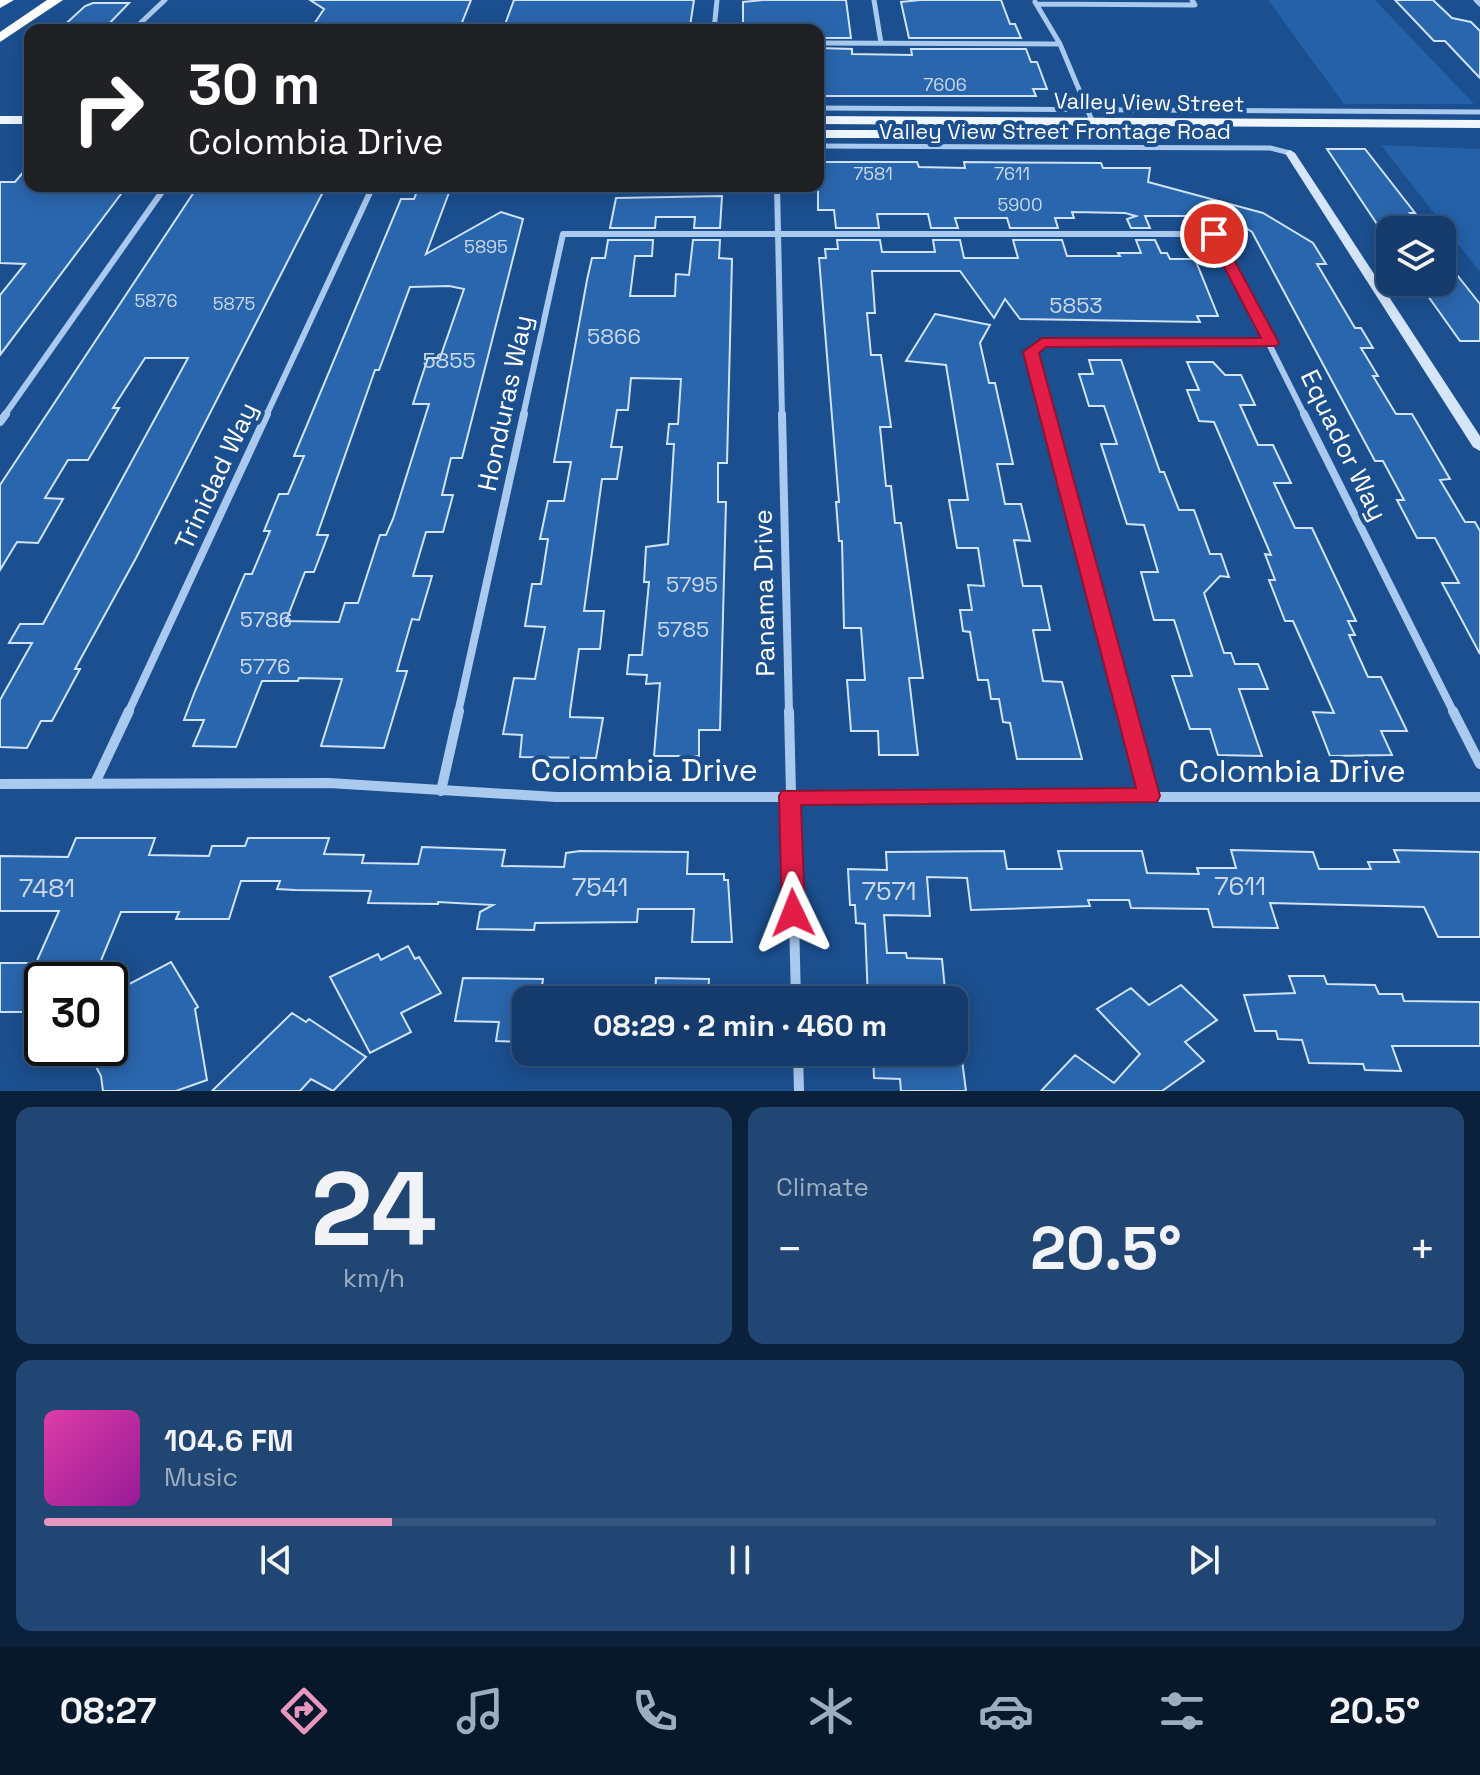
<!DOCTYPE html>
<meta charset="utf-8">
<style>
body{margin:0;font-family:"Space Grotesk",sans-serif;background:#214673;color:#f1f3f6;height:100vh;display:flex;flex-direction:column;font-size:30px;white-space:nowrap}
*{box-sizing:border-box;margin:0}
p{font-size:26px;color:#9dadc1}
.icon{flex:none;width:44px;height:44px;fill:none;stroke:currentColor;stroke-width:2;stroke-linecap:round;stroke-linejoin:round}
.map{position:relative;height:1091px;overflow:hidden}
.details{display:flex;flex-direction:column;gap:16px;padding:16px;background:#0b203b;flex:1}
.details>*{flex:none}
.guide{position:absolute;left:24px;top:24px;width:800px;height:168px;border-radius:16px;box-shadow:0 4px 20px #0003,0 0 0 2px #33557e;background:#202124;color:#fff;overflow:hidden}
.controls{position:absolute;left:1376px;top:216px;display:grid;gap:16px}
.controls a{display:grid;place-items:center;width:80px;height:80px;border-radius:16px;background:#143b6b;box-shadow:0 4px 20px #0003,0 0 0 2px #33557e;font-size:40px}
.speed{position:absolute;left:24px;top:962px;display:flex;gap:16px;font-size:40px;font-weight:700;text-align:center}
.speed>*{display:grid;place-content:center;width:104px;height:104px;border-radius:50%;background:#143b6b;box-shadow:0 4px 20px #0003,0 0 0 2px #33557e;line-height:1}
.speed .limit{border:4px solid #111;border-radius:12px;background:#fff;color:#111}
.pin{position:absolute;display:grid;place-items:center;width:68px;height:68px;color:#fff;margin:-34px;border:4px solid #fff;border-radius:50%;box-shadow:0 2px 8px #0007}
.me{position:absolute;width:88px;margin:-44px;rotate:358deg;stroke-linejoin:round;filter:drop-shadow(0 0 6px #0008)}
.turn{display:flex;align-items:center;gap:28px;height:168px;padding:0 32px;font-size:36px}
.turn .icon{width:104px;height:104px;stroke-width:2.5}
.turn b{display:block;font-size:56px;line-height:68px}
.big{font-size:60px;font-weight:700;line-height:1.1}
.details .tile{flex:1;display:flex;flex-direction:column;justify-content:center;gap:12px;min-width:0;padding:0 28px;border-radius:16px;background:#214673}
.details .dial{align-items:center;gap:0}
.dial b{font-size:104px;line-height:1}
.song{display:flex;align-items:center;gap:24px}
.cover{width:96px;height:96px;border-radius:12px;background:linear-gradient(135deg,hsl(320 70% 55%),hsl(300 70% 35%))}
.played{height:8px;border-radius:4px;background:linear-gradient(90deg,#e797bd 25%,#33557e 25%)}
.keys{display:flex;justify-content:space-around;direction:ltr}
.heat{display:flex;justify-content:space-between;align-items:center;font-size:44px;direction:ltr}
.details .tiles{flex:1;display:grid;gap:16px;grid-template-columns:1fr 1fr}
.tile:last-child{grid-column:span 2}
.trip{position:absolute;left:512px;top:986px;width:456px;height:80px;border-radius:16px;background:#143b6b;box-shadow:0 4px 20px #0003,0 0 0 2px #33557e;font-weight:700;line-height:80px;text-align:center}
.dock{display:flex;height:128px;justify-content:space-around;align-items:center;background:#08182b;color:#9dadc1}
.dock .icon{width:56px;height:56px}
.dock .on{color:#e797bd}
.dock b{font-size:36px;color:#f1f3f6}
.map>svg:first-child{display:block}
</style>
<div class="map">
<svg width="1480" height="1091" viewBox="0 0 1480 1091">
<rect width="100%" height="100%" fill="#1b4f8f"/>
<!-- green -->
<path fill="#2461a8" d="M1268 0H1375L1474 104H1344Z
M1381 145 1480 149V272Z"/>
<!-- building -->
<path fill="#2a66ad" stroke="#cfe3fa" stroke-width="2" fill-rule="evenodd" d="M310 0H471L459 30 312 27 324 9Z
M514 0H694L690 26H678L677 30H503Z
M763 0H846L851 38H818V30H743V2Z
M920 0H1001L1010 24H1015L1021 38H909L901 2Z
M1395 0H1433L1452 18 1471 22 1480 31V78L1445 41H1434Z
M93 3H129L103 30H59L85 6Z
M818 48 852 49V54L912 55 911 49H1026L1031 62H1037L1047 89H1033L1036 96H818Z
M1327 149H1365L1415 213H1410L1423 230H1381Z
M825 162H917L919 167 965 168 964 162 1101 163 1103 168H1150L1148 182 1263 213 1313 243 1326 264H1317L1355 328H1361L1373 348H1361L1378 376H1373L1396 414H1412L1450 479 1440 480 1465 522H1475L1480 531V654L1442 583H1459L1435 538H1417L1397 500H1404L1383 461H1375L1252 232 1228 216H1145L1150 228H1131L1127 219 1136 216 1125 213 1072 212 1074 218H1055L1058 228H1010L1007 218H955L958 228H931L928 214H877L879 228H836L834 210H818V164Z
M30 164V186H127L0 355V295L25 264 0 263V182H15Z
M198 186H233L231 192 275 193 279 186H326L136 558 75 669H80L52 721H41L27 748 0 747V700L32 643H9L20 624H43L188 358H145L113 408H119L88 460H68L45 498 63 499 38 543 17 542 0 570V485Z
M418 189 450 190 426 254 501 212 523 219 462 458H451L442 495H453L443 532H426L413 576H432L419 620 412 619 397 671H407L384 748 321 746 342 679 299 678 298 681H262L236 747 193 746 204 720H184L195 691 245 574H252L270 531H264L279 494H288L304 456H294L401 199H414ZM449 286 464 289 440 358H428L419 385 413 404H429L393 519 386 535H380L358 603H345L339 622 286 621 305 572H314L328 535H317L375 370H379L410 287Z
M722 196 720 228H694L695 217H656L655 228H610L616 198Z
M608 240H653L652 256H635L630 296H675L676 274 689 275 693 240H720L719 258 732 259 727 463H718V502H726L720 730H699V756H654L660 683 646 684 647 675 627 674 629 655H642L649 582H644L646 547 668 544 674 444H667L669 424H678L681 379 631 378 628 410H617L611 447H622L617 479H602L584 611H604L600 649H579L570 712V717L603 718 596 758 520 757 522 735 503 734 514 678 535 679 545 627 525 626 532 584H541L548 539H540L548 501H564L571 462H554L587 280 592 258H605Z
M837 240H880L882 252H935L933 240H960L964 258H1018L1013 240H1062L1067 256H1120L1118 253H1141L1136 240H1155L1161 253H1167L1170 259H1195L1218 316H1197L1200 322 1020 319 1005 299 994 318 960 271H872L875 313H867L871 355H881L891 427H880L886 486H891L895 523H901L923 678H909L918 755H879L878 731H851L847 680H865L861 628H844L842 541H839L836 502H839L819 258H826L825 249H838Z
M1442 256 1480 304V341H1460L1418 282H1442Z
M935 314 990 325 980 343 989 383H995L1013 464H997L1005 504H1021L1030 541 1014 540 1023 586H1041L1050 630H1033L1043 681 1062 682 1082 759H1017L1010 723 1003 722 999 699H991L988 680H978L970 632 963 631 960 610H972L968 585 984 586 978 548H957L949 500H968L946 365 906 361Z
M1089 360H1121L1160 472H1164L1179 510H1194L1210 554H1221L1229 577 1220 576 1204 593 1224 653H1231L1235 664H1258L1268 689H1239L1262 756 1218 755 1210 729H1190L1172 676H1192L1174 620H1154L1141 572H1158L1144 525 1127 524 1101 444H1117L1104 406H1089L1079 374H1093Z
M1187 362H1213L1225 375H1241L1255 405H1240L1258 445H1273L1291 483H1274L1295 528H1312L1356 621H1348L1355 635H1349L1368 677H1381L1407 731H1381L1392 755 1330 756 1313 712 1334 713 1293 621H1285L1269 580H1275L1265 554 1271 555 1214 422 1199 421 1187 390H1199Z
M76 838H155L149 855 209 856 212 846H245L248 838H329L324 854 364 855 362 863 418 864 422 847 505 850 502 866 564 867 566 853 580 851 688 852 687 874H724V880H728L732 942H692L694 909H638L637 922 535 923 534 930 477 929 480 912 493 905 438 902V904L368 903 371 891 295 890 277 889 280 881H241L229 919H176L179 912H121L93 980H42V1012H0V963H36L59 911H0V856L68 857Z
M1231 850 1313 852 1319 869H1371L1368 862H1399L1394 850 1480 852V937H1438L1424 907 1270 903 1278 928 1213 927 1208 909 1131 908 1129 900H1088L1090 906 971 910 967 878 927 877 930 916 884 915 887 953H906L907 958 942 959 946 1000H868L865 924 856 923 855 905H850L848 869 887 870 886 852 1004 851 1007 869H1062L1058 851H1142L1147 873 1199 874 1197 868H1236Z
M408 946 415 959 419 957 441 993 401 1013 411 1032 370 1053 330 977 378 954 381 960Z
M171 962 198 1007 195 1009 207 1080 176 1091H103L101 1076 86 1048H110V994Z
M1289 976H1324L1327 984 1375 985 1379 994H1402L1404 1001 1480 1002V1046H1392L1401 1071 1365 1070 1363 1064 1309 1063 1302 1040 1278 1039 1276 1031H1255L1244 995 1295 993Z
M463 978 543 979 540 1000H526V1042L496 1041 499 1022 455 1021Z
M656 978 709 979 708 1000H655Z
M1181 985 1217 1020 1185 1042 1204 1061 1162 1091H1041L1075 1055 1114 1083 1140 1054 1097 1009 1131 988 1149 1005Z
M292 1013 306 1022 309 1019 366 1057 333 1091 311 1079 300 1091H212Z
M873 1052H961L966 1091H901L900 1079 874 1078Z"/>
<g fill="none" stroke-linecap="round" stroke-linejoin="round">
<!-- street-far3 -->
<path stroke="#a9c9ee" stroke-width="5" d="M874 0 881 43
M1476 0 1480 4
M1035 2 1060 44 1098 135
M1036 4 1195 5 1192 0
M134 29 167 30
M133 30 165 0
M714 30 717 0
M818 43 1060 44
M818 108 1480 112
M818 146 1270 148 1290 153"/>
<!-- street-far2 -->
<path stroke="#a9c9ee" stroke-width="6" d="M777 186 782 416
M4 416 166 186
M266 416 373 186
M523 416 563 234H1214L1305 416
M1048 416 1031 352 1042 342 1271 343"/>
<!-- street-far1 -->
<path stroke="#a9c9ee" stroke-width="8" d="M782 414 789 713
M1047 414 1127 713
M1304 414 1454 713
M0 422 6 414
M128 713 267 414
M458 713 524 414"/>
<!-- street -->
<path stroke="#a9c9ee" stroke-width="10" d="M789 711 796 1000
M1126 711 1149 796
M1453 711 1480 764
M95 783 129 711
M0 784 329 783 556 797H1480
M441 791 459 711
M798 1052 799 1091"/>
<!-- secondary -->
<path fill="#d6e6fa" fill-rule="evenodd" d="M1290 150 1295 153 1480 436V451L1473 447 1285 153Z"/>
<!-- primary -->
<path fill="#f0f6ff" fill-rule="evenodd" d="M0 116H30V124H0Z
M818 116 1480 120V128L818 124Z
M818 130H894L901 134 894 138H818Z"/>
<!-- highway -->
<path fill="#fff" fill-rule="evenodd" d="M0 0H14L0 8Z
M47 0H63L0 42V32Z"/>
</g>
<!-- route -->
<path fill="#e11d48" stroke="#92132f" stroke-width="2" d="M1214 230 1220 234 1279 343 1276 346 1046 347 1039 353 1160 796 1157 802 801 805 805 913 802 920H785L782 913 779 796 782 791 1136 788 1023 352 1042 338H1261L1207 234Z"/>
<g text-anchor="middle" stroke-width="8" stroke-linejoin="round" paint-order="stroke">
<!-- far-number labels -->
<g font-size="18" fill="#cad9ea">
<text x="945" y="91">7606</text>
<text x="873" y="180">7581</text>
<text x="1012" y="180">7611</text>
<text x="1020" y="211">5900</text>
<text x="486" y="253">5895</text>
<text x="156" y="307">5876</text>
<text x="234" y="310">5875</text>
</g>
<!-- far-street labels -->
<g font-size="22" fill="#fff" stroke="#1b4f8f">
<text transform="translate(1149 102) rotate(1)" y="8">Valley View Street</text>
<text x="1055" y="139">Valley View Street Frontage Road</text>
</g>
<!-- number labels -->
<g font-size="22" fill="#cad9ea">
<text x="1076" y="313">5853</text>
<text x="614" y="344">5866</text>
<text x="449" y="368">5855</text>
<text x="692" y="592">5795</text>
<text x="266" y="627">5786</text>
<text x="683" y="637">5785</text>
<text x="265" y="674">5776</text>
</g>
<!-- street labels -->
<g font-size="26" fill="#fff" stroke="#1b4f8f">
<text transform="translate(505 403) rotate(-78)" y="9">Honduras Way</text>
<text transform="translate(1344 445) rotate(64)" y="9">Equador Way</text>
<text transform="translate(216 476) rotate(-65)" y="9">Trinidad Way</text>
<text transform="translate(764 593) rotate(-91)" y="9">Panama Drive</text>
</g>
<!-- near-number labels -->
<g font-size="26" fill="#cad9ea">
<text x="1240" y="895">7611</text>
<text x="600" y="896">7541</text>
<text x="47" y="897">7481</text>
<text x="889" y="900">7571</text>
</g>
<!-- near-street labels -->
<g font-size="32" fill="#fff" stroke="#1b4f8f">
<text x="644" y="781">Colombia Drive</text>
<text x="1292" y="782">Colombia Drive</text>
</g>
</g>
</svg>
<div class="controls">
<a><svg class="icon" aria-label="layers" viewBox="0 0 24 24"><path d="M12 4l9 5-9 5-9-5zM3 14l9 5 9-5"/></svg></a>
</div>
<div class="speed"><div class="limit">30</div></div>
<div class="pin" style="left:1214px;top:234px;background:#d93025"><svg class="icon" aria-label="arrive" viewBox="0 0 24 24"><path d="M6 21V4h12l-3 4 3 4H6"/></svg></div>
<svg class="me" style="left:793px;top:913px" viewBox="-20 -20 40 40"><path d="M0-17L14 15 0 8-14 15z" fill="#e11d48" stroke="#fff" stroke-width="4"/></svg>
<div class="trip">08:29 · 2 min · 460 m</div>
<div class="guide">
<div class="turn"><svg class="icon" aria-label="right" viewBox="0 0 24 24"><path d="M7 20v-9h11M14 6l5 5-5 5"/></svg><div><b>30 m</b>Colombia Drive</div></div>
</div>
</div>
<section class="details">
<div class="tiles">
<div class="tile dial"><b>24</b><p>km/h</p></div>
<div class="tile"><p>Climate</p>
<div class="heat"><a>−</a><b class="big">20.5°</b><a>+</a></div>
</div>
<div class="tile">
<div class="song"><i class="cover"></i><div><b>104.6 FM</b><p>Music</p></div></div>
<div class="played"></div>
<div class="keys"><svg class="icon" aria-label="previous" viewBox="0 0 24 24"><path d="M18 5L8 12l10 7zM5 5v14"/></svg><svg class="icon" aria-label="pause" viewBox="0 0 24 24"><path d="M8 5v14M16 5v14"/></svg><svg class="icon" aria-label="next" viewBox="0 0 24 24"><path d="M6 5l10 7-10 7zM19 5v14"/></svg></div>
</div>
</div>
</section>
<nav class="dock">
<b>08:27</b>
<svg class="icon on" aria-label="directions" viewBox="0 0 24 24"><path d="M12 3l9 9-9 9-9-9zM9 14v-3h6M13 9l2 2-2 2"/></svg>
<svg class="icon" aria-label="music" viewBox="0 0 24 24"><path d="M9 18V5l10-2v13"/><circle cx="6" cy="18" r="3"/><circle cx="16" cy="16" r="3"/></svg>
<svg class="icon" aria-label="phone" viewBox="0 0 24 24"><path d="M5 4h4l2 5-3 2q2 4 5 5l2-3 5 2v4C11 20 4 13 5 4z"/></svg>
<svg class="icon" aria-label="climate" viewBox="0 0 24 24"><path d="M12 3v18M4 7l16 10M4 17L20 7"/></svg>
<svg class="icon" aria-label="car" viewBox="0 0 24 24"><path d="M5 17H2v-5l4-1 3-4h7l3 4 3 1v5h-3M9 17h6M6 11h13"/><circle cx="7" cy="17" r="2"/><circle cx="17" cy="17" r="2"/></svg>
<svg class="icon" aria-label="filters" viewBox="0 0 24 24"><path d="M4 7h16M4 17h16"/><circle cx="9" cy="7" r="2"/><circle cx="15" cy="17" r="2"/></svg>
<b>20.5°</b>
</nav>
